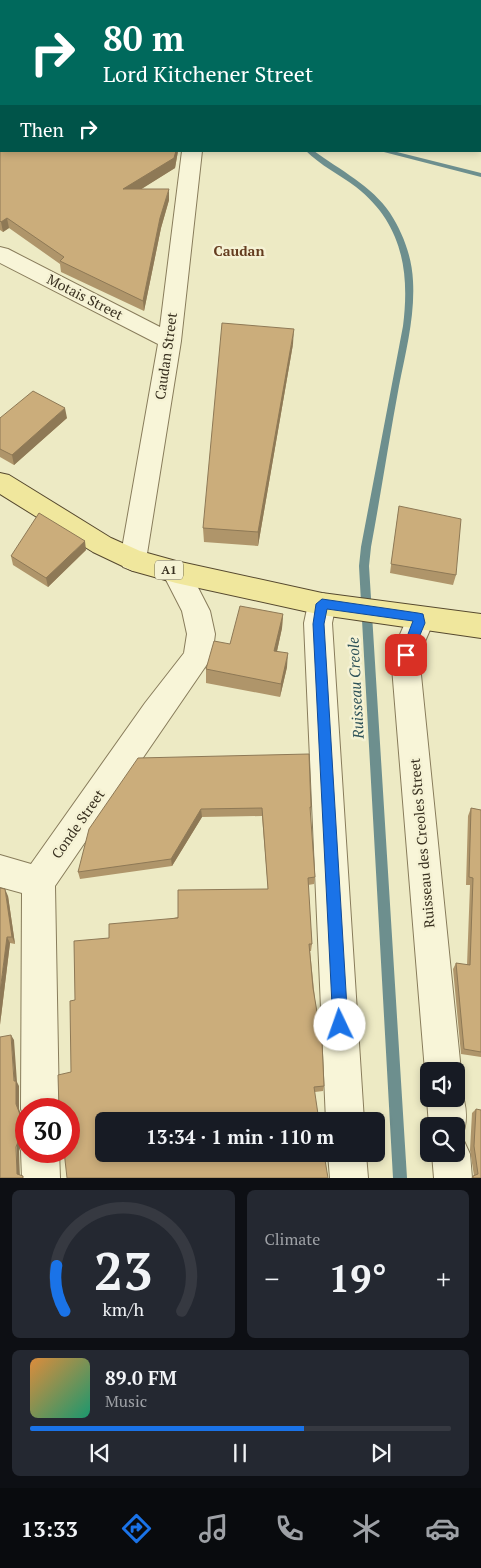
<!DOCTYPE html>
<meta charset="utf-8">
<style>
body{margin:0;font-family:"PT Serif",serif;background:#242831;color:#f1f3f6;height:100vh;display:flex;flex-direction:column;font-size:19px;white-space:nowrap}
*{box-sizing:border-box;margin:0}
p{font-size:16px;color:#9ea1a6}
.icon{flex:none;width:28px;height:28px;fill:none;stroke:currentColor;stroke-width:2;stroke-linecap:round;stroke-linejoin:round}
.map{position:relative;height:1178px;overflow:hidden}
.panel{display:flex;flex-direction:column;gap:12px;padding:12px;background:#0d0f14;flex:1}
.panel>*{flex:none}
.guide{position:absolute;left:0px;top:0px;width:481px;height:152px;box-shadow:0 2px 8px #0003;background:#00695c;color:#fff;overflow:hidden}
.fabs{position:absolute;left:420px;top:1062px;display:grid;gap:10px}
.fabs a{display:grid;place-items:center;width:45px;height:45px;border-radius:8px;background:#171b24;box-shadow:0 2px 8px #0003;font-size:25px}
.speed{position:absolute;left:15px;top:1098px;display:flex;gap:10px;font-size:25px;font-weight:700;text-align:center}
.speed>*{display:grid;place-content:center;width:65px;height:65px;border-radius:50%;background:#171b24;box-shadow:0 2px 8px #0003;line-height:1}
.speed .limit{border:8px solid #d22;background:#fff;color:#111}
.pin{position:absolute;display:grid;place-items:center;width:42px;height:42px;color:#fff;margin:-21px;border-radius:10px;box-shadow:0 2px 8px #0006}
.me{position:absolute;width:55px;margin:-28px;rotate:357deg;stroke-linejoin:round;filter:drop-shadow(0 0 4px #0008)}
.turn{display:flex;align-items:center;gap:18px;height:105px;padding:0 20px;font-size:22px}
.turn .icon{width:65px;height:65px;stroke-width:2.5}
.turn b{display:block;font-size:35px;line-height:42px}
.then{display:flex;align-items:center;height:48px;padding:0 20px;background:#0003;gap:10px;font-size:19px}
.big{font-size:38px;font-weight:700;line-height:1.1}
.panel .tile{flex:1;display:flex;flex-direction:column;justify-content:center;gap:8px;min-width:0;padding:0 18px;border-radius:8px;background:#242831}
.panel .dial{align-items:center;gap:0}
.dial svg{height:130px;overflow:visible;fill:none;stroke:#363941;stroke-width:7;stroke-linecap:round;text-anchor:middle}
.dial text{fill:#f1f3f6;stroke:none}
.song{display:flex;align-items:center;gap:15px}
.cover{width:60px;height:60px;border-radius:8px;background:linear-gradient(135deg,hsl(30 70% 55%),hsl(160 70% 35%))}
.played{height:5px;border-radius:2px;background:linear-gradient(90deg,#1a73e8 65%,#363941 65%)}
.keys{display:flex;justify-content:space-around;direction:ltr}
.heat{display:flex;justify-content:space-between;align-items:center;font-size:28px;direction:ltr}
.panel .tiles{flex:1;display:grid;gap:12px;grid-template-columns:1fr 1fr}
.tile:last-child{grid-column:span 2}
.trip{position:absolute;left:95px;top:1112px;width:290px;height:50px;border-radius:8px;background:#171b24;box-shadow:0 2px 8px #0003;font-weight:700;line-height:50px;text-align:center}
.dock{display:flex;height:80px;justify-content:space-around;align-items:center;background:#090b0e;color:#9ea1a6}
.dock .icon{width:35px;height:35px}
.dock .on{color:#1a73e8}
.dock b{font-size:22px;color:#f1f3f6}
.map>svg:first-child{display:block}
</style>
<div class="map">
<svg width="481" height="1178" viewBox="0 0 481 1178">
<rect width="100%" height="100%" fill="#edeac4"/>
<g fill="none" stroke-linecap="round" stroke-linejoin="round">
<!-- stream -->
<path fill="#6d8f8e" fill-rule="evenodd" d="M306 151H314C340 170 372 186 390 213 403 233 412 257 413 281 415 316 406 351 399 386 389 440 381 493 371 547L369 566 407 1178H393L359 566 361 547 403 326C410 271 402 223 356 187 340 175 320 165 306 151Z
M380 151H393L481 173V177Z"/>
<defs>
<path id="minor" d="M0 113H1V125H0Z
M182 151H202L181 341 146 560 143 567 133 571 123 567 120 560 158 344 0 263V247L8 249 160 327Z
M176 561 186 564 210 611 215 634 212 657 55 886 59 1109H26V1121L21 1109 22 893 0 887V855L31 864 145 703 184 653 187 634 182 611 162 572 166 564Z
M322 593 332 596 336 604 332 623 364 1121H326L304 623 308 604 312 596Z
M418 606 428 609 433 623 419 655 461 1071 456 1083V1071H429V1081L425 1071 391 655 405 623 404 617 408 609Z
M456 1085 459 1086C467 1104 469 1121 461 1139L464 1141 470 1154 472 1178H434L432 1154H456V1126H429L427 1099 429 1096V1099H456Z
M26 1138V1151H59L60 1178H22L21 1151Z
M328 1154H366L368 1178H330Z"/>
<path id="major" d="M0 473 9 475 111 538 140 551 176 561 322 593 481 614V638L322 615 176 583 133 571 93 552 0 494Z"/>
<path id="highway" d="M30 0H48V1H31Z
M63 0H81V1H64Z
M96 0H115V1H97Z
M139 0H158V1H140Z
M480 76H481V86H480Z
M480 97 481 98V110L480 109Z
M480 117 481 118V130L480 129Z"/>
</defs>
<!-- minor casing -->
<use href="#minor" stroke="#887c5b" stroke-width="2"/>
<!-- major casing -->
<use href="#major" stroke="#56492f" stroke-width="2"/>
<!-- highway casing -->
<use href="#highway" stroke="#56492f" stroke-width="2"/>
<!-- minor -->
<use href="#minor" fill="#f8f5d8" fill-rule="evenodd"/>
<!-- major -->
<use href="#major" fill="#f0e79d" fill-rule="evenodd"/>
<!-- highway -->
<use href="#highway" fill="#dbbd57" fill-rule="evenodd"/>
</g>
<!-- wall -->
<path fill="#af956a" d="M0 134 1 151H178L175 168 141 189 169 200 161 228 144 311 61 272 60 264 9 228 3 232 0 230Z
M293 344 258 546 204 542 203 528Z
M0 418H67L14 465 0 457Z
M399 506 456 575 453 585 390 573Z
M86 550 48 587 13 565 11 556Z
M283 614 282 628 277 651 287 667 280 697 206 683V669L230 644Z
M138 758 311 807 310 814 315 877 314 884 308 885 312 944 311 951H310L324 1086 323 1091 315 1092 71 1072 75 1000 109 938 268 889 262 816 202 817 172 866 80 879 78 872Z
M471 808 481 810V1057L461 1054 453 969 456 963 467 965 470 885H466L468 816Z
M8 896 15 944 10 943 0 1025Z
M476 1109 481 1178H471L474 1176 470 1150 472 1113Z"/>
<!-- shaded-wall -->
<path fill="#8e7956" d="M176 151H178L175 168 124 200 123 189Z
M169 189V200L161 228 144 311 143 301 160 218Z
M7 218 9 228 3 232 1 222Z
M294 329 293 344 258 546V532Z
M65 408 67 418 14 465 12 455Z
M85 541 86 550 48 587 46 578Z
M283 614 282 628 274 665V651Z
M288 653 287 667 280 697 281 684Z
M201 809 202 817 172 866 171 859Z
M5 889 8 896 15 944 12 937Z
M7 937 10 943 0 1025V992Z
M11 1035 14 1040 17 1082 19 1086V1109L24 1122 25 1137 19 1151 20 1178 17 1174 16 1104Z"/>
<!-- building -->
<path fill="#cbad7b" stroke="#8e7956" d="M1 133V151H176L174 158 123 189H169L160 218 143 301 60 261 64 257 7 218 1 222 0 221V134Z
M222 323 294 329 258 532 203 528Z
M33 391 65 408 12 455 0 449V418Z
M399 506 461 519 456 575 391 564Z
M39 513 85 541 46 578 11 556Z
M240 606 283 614 274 651 288 653 281 684 206 669 214 641 230 644Z
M309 754 311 807H310L315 877 308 878 312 944H309L313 988 322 1042 324 1086 314 1087 319 1121H104V1154H324L328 1178H67L64 1151H69V1109H59L58 1075 71 1072 70 1001 75 1000 74 941 109 938V924L178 918V890L268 889 262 808 201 809 171 859 78 872 89 829 138 758Z
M471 808 481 810V1052L464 1049 456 963 470 965 473 878 469 877Z
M0 888 5 889 12 937H7L0 992Z
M11 1035 14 1081H16V1104L21 1117 22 1132 16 1147 17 1174 23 1176V1178H0V1037Z
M476 1109 481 1110V1178H473V1176L478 1174 474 1146Z"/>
<!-- route -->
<path fill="#1a73e8" stroke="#114b97" d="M322 599 418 613 423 614 425 623 410 659H401L400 655 413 621 327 609 324 624 348 1025 345 1030 340 1032 335 1030 333 1025 313 624 316 604Z"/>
<g text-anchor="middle" stroke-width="5" stroke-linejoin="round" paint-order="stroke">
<!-- shield labels -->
<rect fill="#f5f2d4" stroke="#716a55" stroke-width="1" x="155" y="560.5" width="28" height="19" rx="4"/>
<g font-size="12" font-weight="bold" fill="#38301f">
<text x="169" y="574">A1</text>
</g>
<!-- far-quarter labels -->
<g font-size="14" font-weight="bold" fill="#643c1f" stroke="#f5f2d4">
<text x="239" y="256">Caudan</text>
</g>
<!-- street labels -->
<g font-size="14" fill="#38301f" stroke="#f5f2d4">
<text transform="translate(85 297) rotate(27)" y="5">Motais Street</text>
<text transform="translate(166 356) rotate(-82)" y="5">Caudan Street</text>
<text transform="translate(78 824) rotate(-55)" y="5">Conde Street</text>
<text transform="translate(422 843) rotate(-95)" y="5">Ruisseau des Creoles Street</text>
</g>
<!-- water labels -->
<g font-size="15" font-style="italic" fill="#2e5258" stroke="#f5f2d4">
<text transform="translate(356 688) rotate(-93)" y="5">Ruisseau Creole</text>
</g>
</g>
</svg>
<div class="fabs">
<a><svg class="icon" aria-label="sound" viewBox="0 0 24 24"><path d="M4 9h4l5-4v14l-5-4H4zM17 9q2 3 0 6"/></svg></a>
<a><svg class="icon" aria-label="search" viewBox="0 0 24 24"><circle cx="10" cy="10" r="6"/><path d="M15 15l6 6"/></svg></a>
</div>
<div class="speed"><div class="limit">30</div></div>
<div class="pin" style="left:406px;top:655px;background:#d93025"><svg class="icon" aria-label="arrive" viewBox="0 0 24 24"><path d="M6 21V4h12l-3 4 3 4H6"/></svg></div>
<svg class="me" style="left:340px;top:1025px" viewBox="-20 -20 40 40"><circle r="19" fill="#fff"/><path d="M0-13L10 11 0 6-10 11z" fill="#1a73e8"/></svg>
<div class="trip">13:34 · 1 min · 110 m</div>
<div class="guide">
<div class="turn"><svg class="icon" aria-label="right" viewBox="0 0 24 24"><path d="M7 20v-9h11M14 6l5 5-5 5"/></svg><div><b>80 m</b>Lord Kitchener Street</div></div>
<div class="then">Then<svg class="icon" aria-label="right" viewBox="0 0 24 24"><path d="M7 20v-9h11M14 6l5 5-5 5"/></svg></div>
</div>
</div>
<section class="panel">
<div class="tiles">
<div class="tile dial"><svg viewBox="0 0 100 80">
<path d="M14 69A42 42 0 1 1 86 69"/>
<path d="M14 69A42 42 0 0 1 9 41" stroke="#1a73e8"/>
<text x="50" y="56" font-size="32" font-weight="700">23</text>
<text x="50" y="72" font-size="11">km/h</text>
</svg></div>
<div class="tile"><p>Climate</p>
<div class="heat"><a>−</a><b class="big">19°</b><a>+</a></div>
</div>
<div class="tile">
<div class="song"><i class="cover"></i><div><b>89.0 FM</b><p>Music</p></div></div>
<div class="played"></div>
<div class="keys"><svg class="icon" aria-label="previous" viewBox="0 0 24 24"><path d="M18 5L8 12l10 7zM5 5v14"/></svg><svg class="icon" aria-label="pause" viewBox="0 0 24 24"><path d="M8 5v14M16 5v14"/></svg><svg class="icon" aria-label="next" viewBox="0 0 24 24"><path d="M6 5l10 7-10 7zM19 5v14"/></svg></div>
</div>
</div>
</section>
<nav class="dock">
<b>13:33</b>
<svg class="icon on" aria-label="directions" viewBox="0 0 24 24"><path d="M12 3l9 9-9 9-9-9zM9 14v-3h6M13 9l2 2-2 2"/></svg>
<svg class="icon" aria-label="music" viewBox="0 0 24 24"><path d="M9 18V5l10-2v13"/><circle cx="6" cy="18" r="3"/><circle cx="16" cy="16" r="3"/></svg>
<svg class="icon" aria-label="phone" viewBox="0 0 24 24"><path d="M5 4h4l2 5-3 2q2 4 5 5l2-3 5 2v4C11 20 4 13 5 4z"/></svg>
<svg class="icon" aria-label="climate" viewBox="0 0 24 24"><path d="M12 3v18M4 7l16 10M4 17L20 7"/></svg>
<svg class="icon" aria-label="car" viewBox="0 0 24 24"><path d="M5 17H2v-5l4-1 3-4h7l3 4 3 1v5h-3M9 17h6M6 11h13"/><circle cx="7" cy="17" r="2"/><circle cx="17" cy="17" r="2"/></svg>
</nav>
